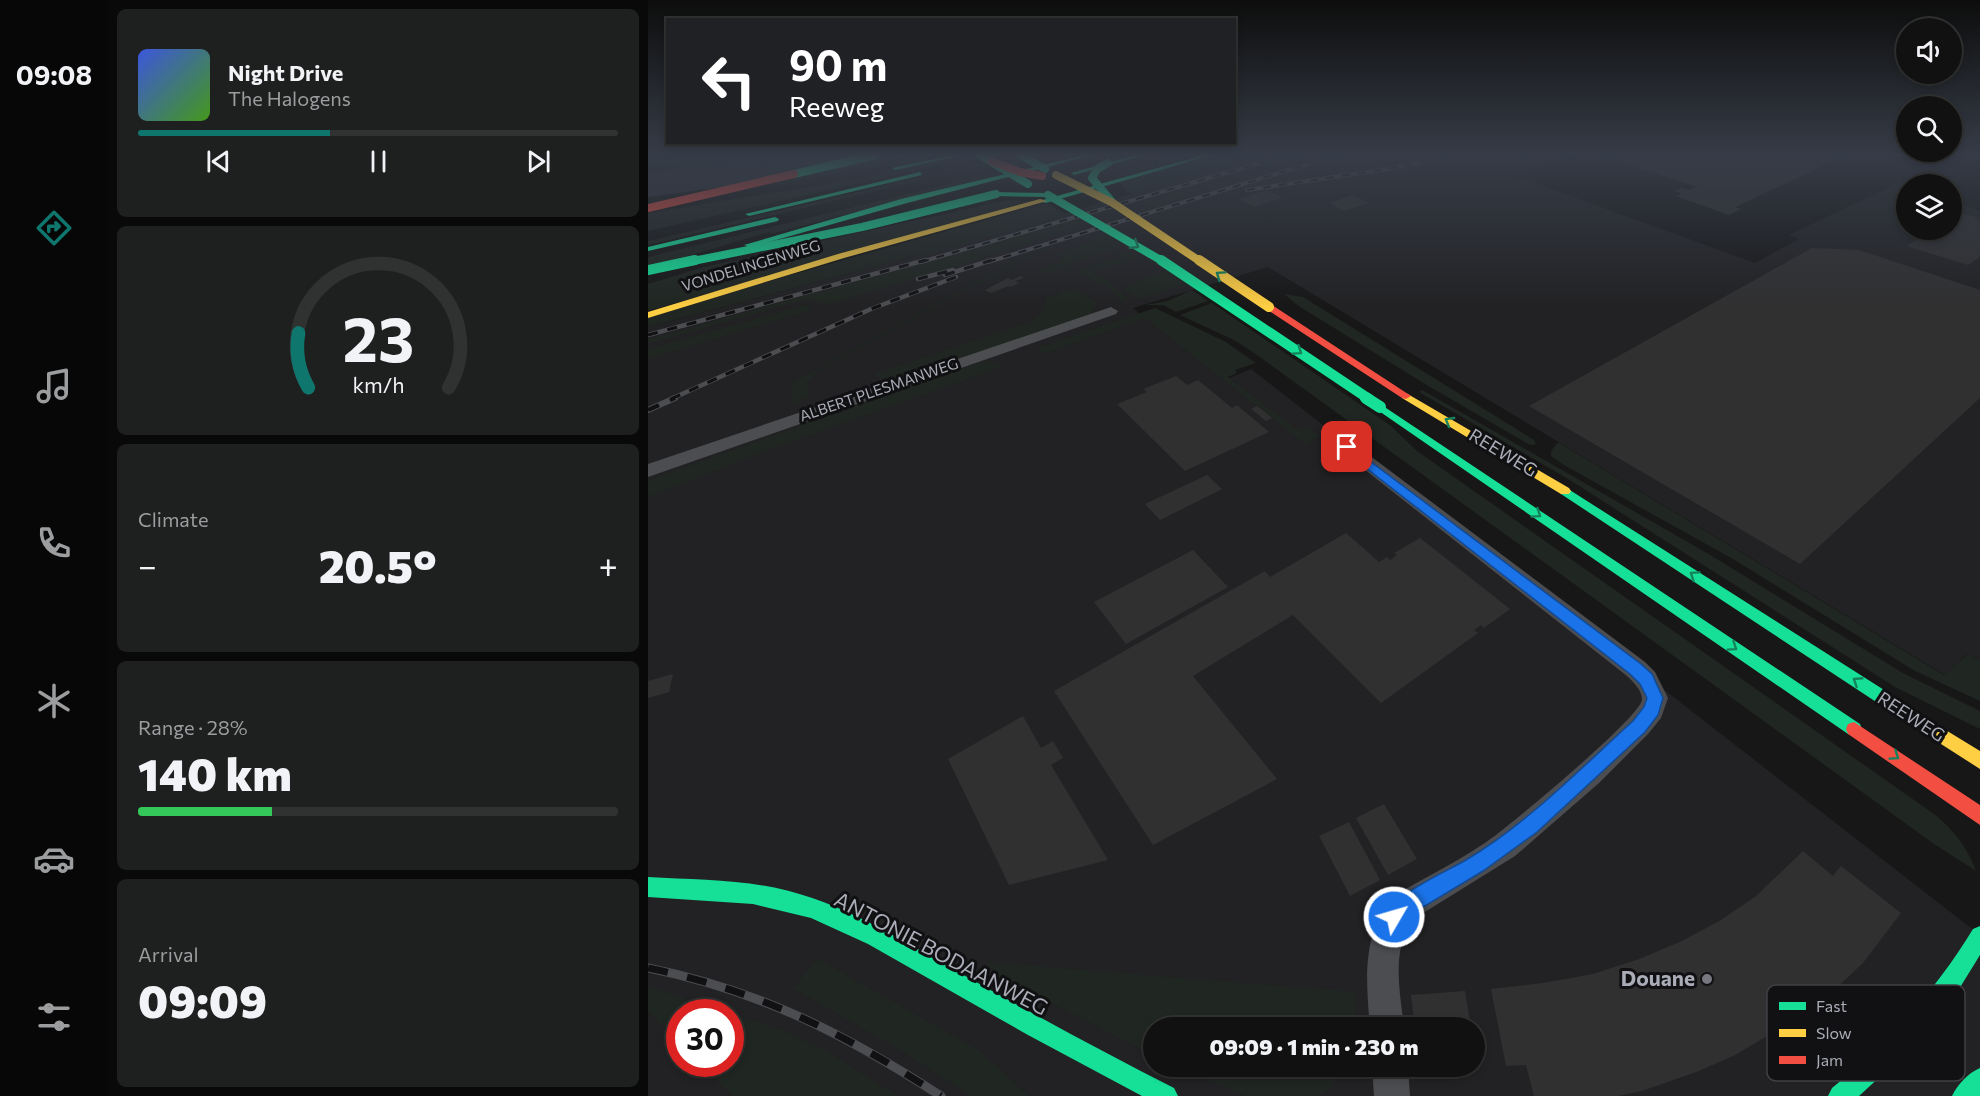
<!DOCTYPE html>
<meta charset="utf-8">
<style>
body{margin:0;font-family:Commissioner,sans-serif;background:#1e1f1f;color:#f1f3f6;height:100vh;display:flex;flex-direction:column;font-size:22px;white-space:nowrap}
*{box-sizing:border-box;margin:0}
p{font-size:20px;color:#9c9d9f}
.icon{flex:none;width:33px;height:33px;fill:none;stroke:currentColor;stroke-width:2;stroke-linecap:round;stroke-linejoin:round}
.map{position:relative;flex:1;overflow:hidden}
.side{display:flex;flex-direction:column;gap:9px;padding:9px;background:#090909;width:540px}
.side>*{flex:none}
.banner{position:absolute;left:18px;top:18px;width:570px;height:126px;border-radius:0px;box-shadow:0 3px 9px #0003,0 0 0 2px #303131;background:#202124;color:#fff;overflow:hidden}
.fabs{position:absolute;left:1248px;top:18px;display:grid;gap:12px}
.fabs a{display:grid;place-items:center;width:66px;height:66px;border-radius:50%;background:#111;box-shadow:0 3px 9px #0003,0 0 0 2px #303131;font-size:30px}
.speed{position:absolute;left:18px;top:999px;display:flex;gap:12px;font-size:30px;font-weight:700;text-align:center}
.speed>*{display:grid;place-content:center;width:78px;height:78px;border-radius:50%;background:#111;box-shadow:0 3px 9px #0003,0 0 0 2px #303131;line-height:1}
.speed .limit{border:9px solid #d22;background:#fff;color:#111}
.pin{position:absolute;display:grid;place-items:center;width:51px;height:51px;color:#fff;margin:-26px;border-radius:12px;box-shadow:0 3px 9px #0006}
.me{position:absolute;width:66px;margin:-33px;rotate:52deg;stroke-linejoin:round;filter:drop-shadow(0 0 4px #0008)}
.turn{display:flex;align-items:center;gap:21px;height:126px;padding:0 24px;font-size:27px}
.turn .icon{width:78px;height:78px;stroke-width:2.5}
.turn b{display:block;font-size:42px;line-height:51px}
.big{font-size:45px;font-weight:800;line-height:1.1}
.side .tile{flex:1;display:flex;flex-direction:column;justify-content:center;gap:9px;min-width:0;padding:0 21px;border-radius:9px;background:#1e1f1f}
.side .dial{align-items:center;gap:0}
.dial svg{height:156px;overflow:visible;fill:none;stroke:#303131;stroke-width:7;stroke-linecap:round;text-anchor:middle}
.dial text{fill:#f1f3f6;stroke:none}
.song{display:flex;align-items:center;gap:18px}
.cover{width:72px;height:72px;border-radius:9px;background:linear-gradient(135deg,hsl(230 70% 55%),hsl(100 70% 35%))}
.played{height:6px;border-radius:3px;background:linear-gradient(90deg,#0f766e 40%,#303131 40%)}
.keys{display:flex;justify-content:space-around;direction:ltr}
.heat{display:flex;justify-content:space-between;align-items:center;font-size:33px;direction:ltr}
.charge{height:9px;border-radius:4px;background:linear-gradient(90deg,#34c759 28%,#303131 0)}
.trip{position:absolute;left:495px;top:1017px;width:342px;height:60px;border-radius:30px;background:#111;box-shadow:0 3px 9px #0003,0 0 0 2px #303131;font-weight:800;line-height:60px;text-align:center}
main{display:flex;flex:1;min-height:0}
.tabs{display:flex;flex-direction:column;width:108px;justify-content:space-around;align-items:center;background:#070707;color:#9c9d9f}
.tabs .icon{width:42px;height:42px}
.tabs .on{color:#0f766e}
.tabs b{font-size:27px;color:#f1f3f6}
.map>svg:first-child{display:block}
</style>
<main>
<nav class="tabs">
<b>09:08</b>
<svg class="icon on" aria-label="directions" viewBox="0 0 24 24"><path d="M12 3l9 9-9 9-9-9zM9 14v-3h6M13 9l2 2-2 2"/></svg>
<svg class="icon" aria-label="music" viewBox="0 0 24 24"><path d="M9 18V5l10-2v13"/><circle cx="6" cy="18" r="3"/><circle cx="16" cy="16" r="3"/></svg>
<svg class="icon" aria-label="phone" viewBox="0 0 24 24"><path d="M5 4h4l2 5-3 2q2 4 5 5l2-3 5 2v4C11 20 4 13 5 4z"/></svg>
<svg class="icon" aria-label="climate" viewBox="0 0 24 24"><path d="M12 3v18M4 7l16 10M4 17L20 7"/></svg>
<svg class="icon" aria-label="car" viewBox="0 0 24 24"><path d="M5 17H2v-5l4-1 3-4h7l3 4 3 1v5h-3M9 17h6M6 11h13"/><circle cx="7" cy="17" r="2"/><circle cx="17" cy="17" r="2"/></svg>
<svg class="icon" aria-label="filters" viewBox="0 0 24 24"><path d="M4 7h16M4 17h16"/><circle cx="9" cy="7" r="2"/><circle cx="15" cy="17" r="2"/></svg>
</nav>
<section class="side">
<div class="tile">
<div class="song"><i class="cover"></i><div><b>Night Drive</b><p>The Halogens</p></div></div>
<div class="played"></div>
<div class="keys"><svg class="icon" aria-label="previous" viewBox="0 0 24 24"><path d="M18 5L8 12l10 7zM5 5v14"/></svg><svg class="icon" aria-label="pause" viewBox="0 0 24 24"><path d="M8 5v14M16 5v14"/></svg><svg class="icon" aria-label="next" viewBox="0 0 24 24"><path d="M6 5l10 7-10 7zM19 5v14"/></svg></div>
</div>
<div class="tile dial"><svg viewBox="0 0 100 80">
<path d="M14 69A42 42 0 1 1 86 69"/>
<path d="M14 69A42 42 0 0 1 9 41" stroke="#0f766e"/>
<text x="50" y="56" font-size="32" font-weight="700">23</text>
<text x="50" y="72" font-size="11">km/h</text>
</svg></div>
<div class="tile"><p>Climate</p>
<div class="heat"><a>−</a><b class="big">20.5°</b><a>+</a></div>
</div>
<div class="tile"><p>Range · 28%</p><b class="big">140 km</b><div class="charge"></div></div>
<div class="tile"><p>Arrival</p><b class="big">09:09</b></div>
</section>
<div class="map">
<svg width="1332" height="1096" viewBox="0 0 1332 1096">
<rect width="100%" height="100%" fill="#171717"/>
<!-- built -->
<path fill="#222224" fill-rule="evenodd" d="M617 155H928L868 176 1107 263 1151 239 1141 235 1252 182 1260 184 1258 230H1304V200L1332 211V661L1319 654 1297 675 620 267 485 308 577 380 603 369 1332 935V1096H0V327L293 249ZM32 1012H82V1064H32ZM506 1028H826V1066H506Z"/>
<!-- green -->
<path fill="#202621" d="M0 155H90L73 161 0 173Z
M268 155H296L117 187 161 175Z
M322 155H336L0 231V213L190 182Z
M524 155H549L473 176 475 171Z
M570 155H624L485 195 477 190 472 181Z
M645 155H657L563 189 503 207 498 204 582 174Z
M330 164 334 166 0 245V241Z
M346 173 349 175 123 234 121 232 0 268V257Z
M360 200 382 201 0 311V284L56 267Z
M397 203 419 214 277 256 274 254 0 327V318L66 297Z
M428 219 436 223 375 246 178 305 168 300 151 301 0 344V339L284 261Z
M458 235 476 246 425 263 407 272H391L415 259 409 254 411 253Z
M403 246 404 248 370 262 171 370 159 382 161 397 144 404 143 383 367 261Z
M482 250 494 257 444 272 459 281 479 298 475 303C466 289 446 278 429 272L433 269 473 256 471 254Z
M516 271 536 284 494 299 488 298 471 285 477 288Z
M430 290 449 303 443 314 311 360 233 383 232 381 241 377 230 379 227 374 382 322 395 312 398 299 415 291Z
M544 290 560 301 528 312 515 305H497L520 301Z
M636 294 655 297 886 440 888 444 882 445 777 384 652 307Z
M564 303 723 412 743 426 769 451 1286 814C1305 829 1320 848 1328 871L1286 844 609 355 588 341 532 315Z
M157 305 166 309 0 359V349Z
M507 308 576 341 608 363 587 370 589 373 580 377 649 430 659 426 672 436 657 444 497 318 396 354 389 348Z
M337 360 356 366 123 449 0 497V481L12 476Z
M774 390 1059 553 1255 673 1332 711V729L1247 687 920 479 771 392Z
M910 442 1296 675 1320 654 1332 661V701L1267 671 1085 559 914 464 903 456V451Z
M170 959 332 1051 381 1096H323L259 1054 145 988Z
M338 962 707 992 706 1027 506 1028 505 1055 349 975Z
M0 986 137 1031 182 1053 250 1096H85L53 1064H82V1012H32L31 1043 0 1011Z
M528 1067 698 1066V1067L680 1091 671 1096H598Z"/>
<!-- water -->
<path fill="#2e333a" d="M90 155H268L161 175 0 197V173L73 161Z"/>
<!-- building -->
<path fill="#303031" d="M951 155H1199L1087 207 1093 209 1081 215 1028 196 1034 194 1026 191 1034 188 1041 190 1049 187Z
M620 190 635 198 606 207 591 199Z
M704 195 721 203 697 211 681 203Z
M1309 212 1331 218 1327 220 1332 221V257L1320 265 1258 246 1285 230H1304V218Z
M1164 248 1211 250 1332 290V398L1152 564 881 406Z
M372 276 376 278 367 281 371 283 363 287 360 286 343 293 337 290 360 278 364 280Z
M528 376 539 385 550 380 584 408 589 405 621 432 537 471 469 404 499 392 495 389Z
M609 406 617 412 624 418 618 421 603 409Z
M559 475 574 489 512 520 497 504Z
M698 533 731 562 739 557 742 560 749 555 746 553 772 538 862 609 836 628 833 625 826 630 830 633 733 703 645 615 545 676 629 779 505 845 406 691 617 571 622 577Z
M545 550 580 587 478 644 446 602Z
M25 674 21 692 0 698V681Z
M375 716 393 748 405 741 415 758 403 765 460 860 361 885 300 759Z
M736 804 769 859 740 875 708 818Z
M701 822 732 880 702 896 671 836Z
M1155 851 1185 876 1193 866 1253 913 1215 963 1179 997 1150 1018 1087 1055 1051 1071 994 1091 970 1096H886L878 1065 858 1066 843 989 895 983 945 974 991 959 1034 941 1073 920 1108 896Z
M817 991 823 1028H767L763 995Z
M826 1054 831 1070 772 1074V1066H826Z"/>
<g fill="none" stroke-linecap="round" stroke-linejoin="round">
<!-- street -->
<path fill="#4c4d50" fill-rule="evenodd" d="M463 307 470 311 468 314 0 477V464Z
M699 441 705 443 997 662 1007 672 1020 698 1013 718 1000 734 951 783 867 856 764 920C743 952 752 991 756 1028H722C718 980 714 939 742 898 777 877 816 859 848 835 868 820 995 715 994 699 994 690 985 682 979 676L693 451 690 447 693 443Z
M724 1066H760L762 1096H726Z"/>
<!-- fast -->
<path fill="#16e098" fill-rule="evenodd" d="M305 155H316L247 170 244 168Z
M437 155H446L259 203 103 247 96 245 253 199Z
M488 155H497L426 175 423 173Z
M556 155H565L398 203 391 201Z
M272 172 274 175 101 216 97 214Z
M348 192 400 193 404 195 400 197 345 196 344 194Z
M127 217 131 219 130 221 0 251V247Z
M732 404 1212 724 1214 729 1212 734 1206 736 1200 734 728 409 726 407Z
M917 487 1266 709 1268 714 1266 719 1260 721 1254 719 913 494 911 491 913 488Z
M0 877C47 880 95 879 141 891 206 908 262 946 321 978 389 1016 457 1053 526 1088L530 1096H494L380 1035 220 944 163 918 105 904 0 897Z
M1332 926V955L1311 989 1260 1051 1211 1096H1180L1184 1088C1241 1043 1287 991 1325 929Z
M1332 1068V1096H1304C1310 1084 1320 1073 1332 1068Z"/>
<!-- slow -->
<path fill="#ffcf43" fill-rule="evenodd" d="M392 199 399 201 196 258 0 318V312L190 254Z
M758 393 921 488 923 491 921 494H913L754 398V394Z
M1260 707 1332 751V769L1254 719 1252 714 1254 709Z"/>
<!-- jam -->
<path fill="#f24e42" fill-rule="evenodd" d="M618 305H624L763 396 758 399 754 398 618 309Z
M1206 722 1332 805V825L1200 734 1198 729 1200 724Z"/>
<defs>
<path id="rail-far3" d="M599 190 740 169 808 155
M273 262 640 155
M340 262 690 155"/>
<path id="rail-far2" d="M297 275 344 260
M270 279 305 270
M0 335 278 260
M23 399 223 309 308 277"/>
<path id="rail-far1" d="M0 410 27 398"/>
<path id="rail" d="M0 968C113 991 197 1034 293 1096"/>
</defs>
<!-- rail-far3 casing -->
<use href="#rail-far3" stroke="#4c4d50" stroke-width="4"/>
<!-- rail-far2 casing -->
<use href="#rail-far2" stroke="#4c4d50" stroke-width="4.5"/>
<!-- rail-far1 casing -->
<use href="#rail-far1" stroke="#4c4d50" stroke-width="6"/>
<!-- rail casing -->
<use href="#rail" stroke="#4c4d50" stroke-width="9"/>
<!-- rail-far3 -->
<use href="#rail-far3" stroke="#111113" stroke-width="2" stroke-dasharray="8" stroke-linecap="butt"/>
<!-- rail-far2 -->
<use href="#rail-far2" stroke="#111113" stroke-width="3" stroke-dasharray="10" stroke-linecap="butt"/>
<!-- rail-far1 -->
<use href="#rail-far1" stroke="#111113" stroke-width="4" stroke-dasharray="12" stroke-linecap="butt"/>
<!-- rail -->
<use href="#rail" stroke="#111113" stroke-width="7" stroke-dasharray="20" stroke-linecap="butt"/>
<!-- fast-bridge-far2 -->
<path stroke="#16e098" stroke-width="8" d="M332 155 380 184
M373 155 397 169
M460 163 449 169 444 178 465 203
M146 174 227 155
M400 195 516 262
M40 262 214 227 348 194"/>
<!-- fast-bridge-far1 -->
<path stroke="#16e098" stroke-width="10" d="M513 260 721 399
M0 270 47 260"/>
<!-- fast-bridge -->
<path stroke="#16e098" stroke-width="12" d="M718 398 732 407"/>
<!-- slow-bridge-far1 -->
<path stroke="#ffcf43" stroke-width="8" d="M408 175 465 203 553 262"/>
<!-- slow-bridge -->
<path stroke="#ffcf43" stroke-width="10" d="M551 260 621 307"/>
<!-- jam-bridge -->
<path stroke="#f24e42" stroke-width="8" d="M343 161 372 172 394 176
M0 208 146 174"/>
</g>
<!-- one-way arrows -->
<defs><path id="oneway-chevron" d="M-2-3.5L2.5 0L-2 3.5" fill="none" stroke-width="1.6" stroke-linecap="round" stroke-linejoin="round" transform="scale(1.5)"/></defs>
<g stroke="#14835c">
<use href="#oneway-chevron" transform="translate(487 245) rotate(32)"/>
<use href="#oneway-chevron" transform="translate(572 275) rotate(-146)"/>
<use href="#oneway-chevron" transform="translate(650 351) rotate(34)"/>
<use href="#oneway-chevron" transform="translate(801 421) rotate(-150)"/>
<use href="#oneway-chevron" transform="translate(889 514) rotate(34)"/>
<use href="#oneway-chevron" transform="translate(1046 575) rotate(-146)"/>
<use href="#oneway-chevron" transform="translate(1085 647) rotate(34)"/>
<use href="#oneway-chevron" transform="translate(1209 681) rotate(-147)"/>
<use href="#oneway-chevron" transform="translate(1247 756) rotate(34)"/>
</g>
<!-- sky -->
<linearGradient id="sky" x2="0" y2="1"><stop stop-color="#0d0d0d"/><stop offset="0.5" stop-color="#363c47"/><stop offset="1" stop-color="#363c47" stop-opacity="0"/></linearGradient>
<rect width="1332" height="308" fill="url(#sky)"/>
<!-- route -->
<path fill="#1a73e8" stroke="#114b97" stroke-width="1.5" d="M699 444 993 664 1004 674 1015 698 1010 715 997 732 889 832 835 871 760 916 753 924 746 927 739 924 736 917C746 894 796 873 818 860 880 823 932 769 985 721L996 707 999 698 992 684 982 674 695 450 693 447Z"/>
<!-- markers -->
<circle fill="#77787f" stroke="#111113" stroke-width="2" cx="1059" cy="979" r="6"/>
<g text-anchor="middle" stroke-width="6" stroke-linejoin="round" paint-order="stroke">
<!-- far-street labels -->
<g font-size="15" fill="#aaadb7" stroke="#111113">
<text transform="translate(103 266) rotate(-17)" y="5">VONDELINGENWEG</text>
<text transform="translate(231 390) rotate(-19)" y="5">ALBERT PLESMANWEG</text>
</g>
<!-- street labels -->
<g font-size="18" fill="#aaadb7" stroke="#111113">
<text transform="translate(855 453) rotate(31)" y="6">REEWEG</text>
<text transform="translate(1263 717) rotate(33)" y="6">REEWEG</text>
</g>
<!-- near-street labels -->
<g font-size="21" fill="#aaadb7" stroke="#111113">
<text transform="translate(293 954) rotate(28)" y="7">ANTONIE BODAANWEG</text>
</g>
<!-- near-poi labels -->
<g font-size="21" font-weight="bold" fill="#aaadb7" stroke="#111113" text-anchor="end">
<text x="1047" y="986">Douane</text>
</g>
</g>
<!-- legend -->
<rect x="1119" y="985" width="198" height="96" rx="9" fill="#111113" stroke="#3f4044" stroke-width="1.5"/>
<rect x="1131" y="1002" width="27" height="8" fill="#16e098"/>
<rect x="1131" y="1029" width="27" height="8" fill="#ffcf43"/>
<rect x="1131" y="1056" width="27" height="8" fill="#f24e42"/>
<g font-size="16" fill="#aaadb7">
<text x="1168" y="1012">Fast</text>
<text x="1168" y="1039">Slow</text>
<text x="1168" y="1066">Jam</text>
</g>
</svg>
<div class="fabs">
<a><svg class="icon" aria-label="sound" viewBox="0 0 24 24"><path d="M4 9h4l5-4v14l-5-4H4zM17 9q2 3 0 6"/></svg></a>
<a><svg class="icon" aria-label="search" viewBox="0 0 24 24"><circle cx="10" cy="10" r="6"/><path d="M15 15l6 6"/></svg></a>
<a><svg class="icon" aria-label="layers" viewBox="0 0 24 24"><path d="M12 4l9 5-9 5-9-5zM3 14l9 5 9-5"/></svg></a>
</div>
<div class="speed"><div class="limit">30</div></div>
<div class="pin" style="left:699px;top:447px;background:#d93025"><svg class="icon" aria-label="arrive" viewBox="0 0 24 24"><path d="M6 21V4h12l-3 4 3 4H6"/></svg></div>
<svg class="me" style="left:746px;top:917px" viewBox="-20 -20 40 40"><circle r="17" fill="#1a73e8" stroke="#fff" stroke-width="3"/><path d="M0-11L8 9 0 5-8 9z" fill="#fff"/></svg>
<div class="trip">09:09 · 1 min · 230 m</div>
<div class="banner">
<div class="turn"><svg class="icon" aria-label="left" viewBox="0 0 24 24"><path d="M17 20v-9H6M10 6l-5 5 5 5"/></svg><div><b>90 m</b>Reeweg</div></div>
</div>
</div>
</main>
